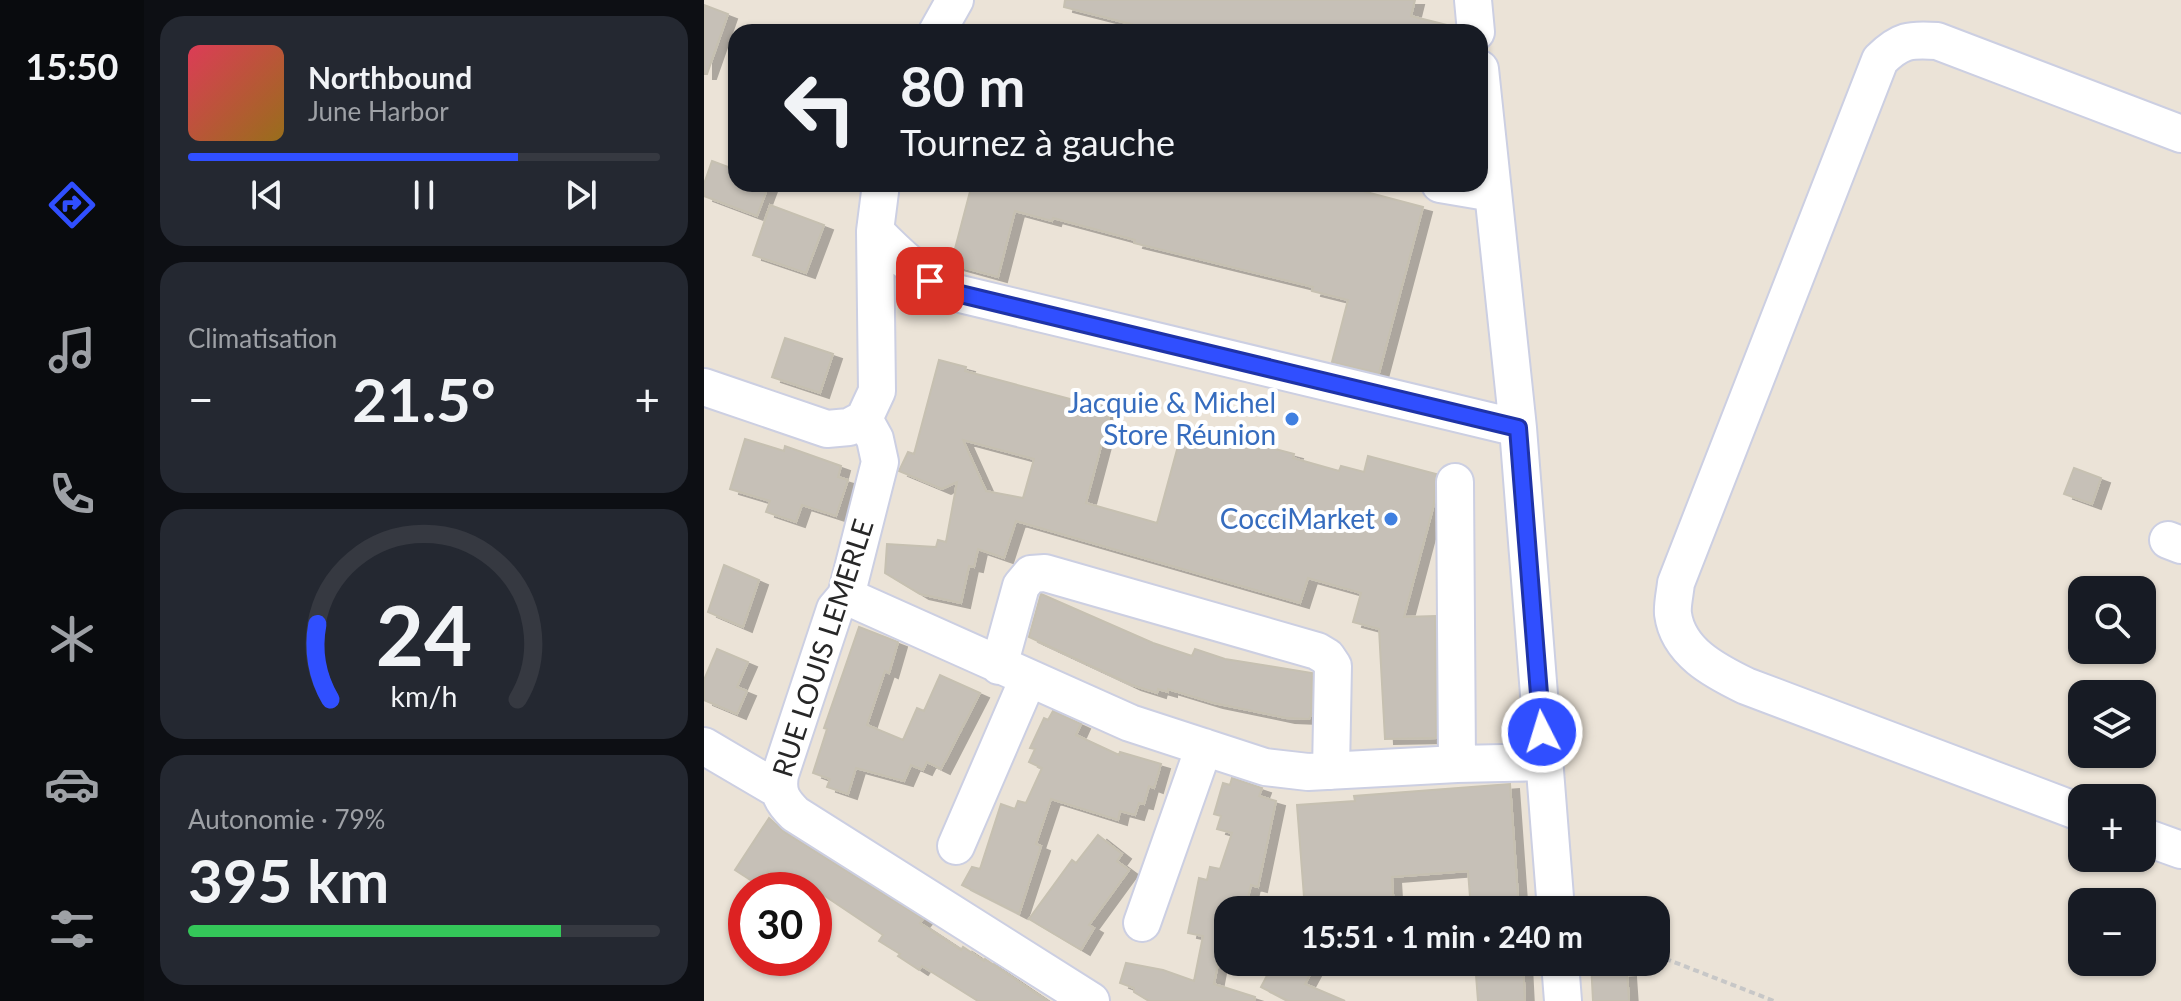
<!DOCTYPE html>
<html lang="fr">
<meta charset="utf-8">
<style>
body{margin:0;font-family:Lato,sans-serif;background:#242831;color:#f1f3f6;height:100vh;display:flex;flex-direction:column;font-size:30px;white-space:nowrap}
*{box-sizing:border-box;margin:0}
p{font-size:26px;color:#9ea1a6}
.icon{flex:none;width:44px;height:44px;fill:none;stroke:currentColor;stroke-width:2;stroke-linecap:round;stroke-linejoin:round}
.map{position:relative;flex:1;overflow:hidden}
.panel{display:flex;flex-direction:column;gap:16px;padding:16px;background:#0d0f14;width:560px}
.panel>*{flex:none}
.hud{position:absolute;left:24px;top:24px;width:760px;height:168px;border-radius:24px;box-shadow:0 2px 6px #0004;background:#171b24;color:#f1f3f6;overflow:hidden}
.tools{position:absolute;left:1364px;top:576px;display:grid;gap:16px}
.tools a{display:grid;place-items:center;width:88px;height:88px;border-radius:16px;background:#171b24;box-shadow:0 2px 6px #0004;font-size:40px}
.speed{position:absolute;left:24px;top:872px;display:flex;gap:16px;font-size:40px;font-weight:700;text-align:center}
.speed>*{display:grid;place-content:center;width:104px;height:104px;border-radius:50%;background:#171b24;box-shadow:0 2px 6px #0004;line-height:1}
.speed .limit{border:12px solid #d22;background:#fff;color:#111}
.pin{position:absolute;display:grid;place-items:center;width:68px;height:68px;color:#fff;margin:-34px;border-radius:16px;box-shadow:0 4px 12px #0006}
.me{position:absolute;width:88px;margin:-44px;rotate:355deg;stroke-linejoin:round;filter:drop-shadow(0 0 6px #0008)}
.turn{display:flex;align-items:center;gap:28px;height:168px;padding:0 40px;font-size:36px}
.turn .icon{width:104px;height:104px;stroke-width:2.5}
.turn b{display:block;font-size:56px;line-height:68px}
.big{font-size:60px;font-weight:700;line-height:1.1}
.panel .tile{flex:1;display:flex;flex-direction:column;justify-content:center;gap:12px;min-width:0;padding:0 28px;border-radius:24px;background:#242831}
.panel .dial{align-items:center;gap:0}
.dial svg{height:208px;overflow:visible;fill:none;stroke:#363941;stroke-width:7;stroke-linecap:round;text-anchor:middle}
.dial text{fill:#f1f3f6;stroke:none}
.song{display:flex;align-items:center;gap:24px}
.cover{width:96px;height:96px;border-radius:12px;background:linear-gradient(135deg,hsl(350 70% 55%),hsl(40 70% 35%))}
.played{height:8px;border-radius:4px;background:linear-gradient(90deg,#304fff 70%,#363941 70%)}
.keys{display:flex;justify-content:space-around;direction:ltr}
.heat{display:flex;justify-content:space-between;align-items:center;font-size:44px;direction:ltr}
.charge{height:12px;border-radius:6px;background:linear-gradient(90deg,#34c759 79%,#363941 0)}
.trip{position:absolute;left:510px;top:896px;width:456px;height:80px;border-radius:24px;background:#171b24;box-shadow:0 2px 6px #0004;font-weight:700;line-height:80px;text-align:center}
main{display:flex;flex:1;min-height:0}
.tab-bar{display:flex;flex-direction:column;width:144px;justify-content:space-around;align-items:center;background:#090b0e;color:#9ea1a6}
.tab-bar .icon{width:56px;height:56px}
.tab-bar .selected{color:#304fff}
.tab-bar b{font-size:36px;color:#f1f3f6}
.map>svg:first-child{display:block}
</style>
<main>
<nav class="tab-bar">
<b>15:50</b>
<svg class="icon selected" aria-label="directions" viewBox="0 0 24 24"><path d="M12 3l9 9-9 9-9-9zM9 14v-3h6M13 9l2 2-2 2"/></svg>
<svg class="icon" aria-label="music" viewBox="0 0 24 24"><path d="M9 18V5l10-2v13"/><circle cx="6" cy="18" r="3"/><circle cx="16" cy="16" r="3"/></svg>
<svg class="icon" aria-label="phone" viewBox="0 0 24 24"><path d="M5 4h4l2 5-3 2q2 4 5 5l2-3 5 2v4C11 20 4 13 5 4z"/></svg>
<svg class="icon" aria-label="climate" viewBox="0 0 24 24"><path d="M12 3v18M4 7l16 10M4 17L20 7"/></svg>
<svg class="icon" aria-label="car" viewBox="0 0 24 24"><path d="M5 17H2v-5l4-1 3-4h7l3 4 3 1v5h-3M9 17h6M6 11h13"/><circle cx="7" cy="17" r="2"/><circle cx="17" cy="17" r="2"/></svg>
<svg class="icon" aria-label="filters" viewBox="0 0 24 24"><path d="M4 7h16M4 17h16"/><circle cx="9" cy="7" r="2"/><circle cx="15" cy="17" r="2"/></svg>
</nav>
<section class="panel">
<div class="tile">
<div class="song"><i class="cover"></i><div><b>Northbound</b><p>June Harbor</p></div></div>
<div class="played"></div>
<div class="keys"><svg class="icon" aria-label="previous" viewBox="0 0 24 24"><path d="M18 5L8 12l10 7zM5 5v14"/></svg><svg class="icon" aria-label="pause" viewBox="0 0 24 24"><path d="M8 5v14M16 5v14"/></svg><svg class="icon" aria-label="next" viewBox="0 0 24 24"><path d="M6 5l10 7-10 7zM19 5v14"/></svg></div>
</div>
<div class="tile"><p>Climatisation</p>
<div class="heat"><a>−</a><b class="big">21.5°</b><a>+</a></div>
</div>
<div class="tile dial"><svg viewBox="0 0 100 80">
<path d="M14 69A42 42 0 1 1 86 69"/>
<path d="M14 69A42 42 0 0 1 9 40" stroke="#304fff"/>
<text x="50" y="56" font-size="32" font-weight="700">24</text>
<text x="50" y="72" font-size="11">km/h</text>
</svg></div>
<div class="tile"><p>Autonomie · 79%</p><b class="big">395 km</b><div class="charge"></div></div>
</section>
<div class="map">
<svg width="1477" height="1001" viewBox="0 0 1477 1001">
<defs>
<filter id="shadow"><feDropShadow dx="9" dy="5" stdDeviation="0" flood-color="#0004"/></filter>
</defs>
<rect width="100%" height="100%" fill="#ebe3d7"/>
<!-- building -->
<path fill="#c6c0b7" stroke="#c6c0b1" stroke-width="2" fill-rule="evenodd" filter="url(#shadow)" d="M361 0H711L707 16 743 25 742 32H458L360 7Z
M0 5 24 14 3 74H0Z
M8 161 32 170V184H65L53 216 0 196V184Z
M268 184H632L719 207 675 373 628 362 644 300 608 291 609 287 430 243 431 240 349 218 348 221 311 211 294 277 247 264Z
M66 205 120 225 102 273 49 255Z
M81 338 129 354 116 393 68 377Z
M235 360 262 367 261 371 385 404 387 400 408 405 382 503 453 523 480 424 502 430 500 435 555 449 556 445 590 454 589 458 635 471 637 466 660 472 664 456 732 474 730 504 700 617 731 616 732 738 681 739 675 629 649 622 657 593 604 578 596 603 312 521 300 558 274 549 270 567 265 566 257 603 216 594 181 573 183 544 232 547 234 540 242 542 253 482 238 489 195 471 204 452 210 454ZM259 440 330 459 319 498 282 491Z
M41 439 80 451 81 446 137 466 134 477 144 480 132 516 98 505 92 522 62 512 66 501 26 489Z
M1370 468 1397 478 1388 504 1360 494Z
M20 565 55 580 39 627 4 612Z
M337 594 449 643 488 656 491 649 521 659 608 673 607 715 605 719 582 718 510 703 464 689V692L454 689 453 693 428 685 325 637Z
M155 627 194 642 185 673 181 671 163 725 199 740 213 708 220 711 236 675 276 693 237 769 223 762 219 770 207 765 200 781 152 768 144 794 123 787 126 779 109 773 123 729 120 728Z
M13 649 44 662 33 687 43 691 33 714 0 700V680Z
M349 711 377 724 372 735 415 755 416 752 457 764 450 788 445 786 440 804 435 803 431 815 416 811 414 820 347 799 332 844 337 846 315 914 258 885 268 867 276 869 297 804 311 809 314 801 322 803 338 768 325 762 331 749 326 748 340 718 344 720Z
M528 778 558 788 555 796 572 801 554 887 547 885 541 910H524V950L517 948 510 984 551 997 550 1001H445L430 992V988L416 983 422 963 459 970 490 981 499 936 484 933 495 878 503 880 506 867 516 869 528 833 513 829 517 816 510 814 519 783 526 785Z
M806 784 815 910H767L764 871 688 877 690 910H601L593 805 651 801 650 796Z
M65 818 80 832 219 919 216 923 257 950 259 947 280 961 281 959 343 1001H274L218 966 215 970 194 956 196 954 175 941 179 935 91 876 85 885 64 871 54 885 31 870Z
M394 835 418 854 413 861 425 870 385 925 390 928 377 950 325 919 368 860 372 863Z
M570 962H613L601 984 641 1001H584L557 987Z
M771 962H819L821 1001H774Z
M887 962H910V973L923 972 925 1001H889Z"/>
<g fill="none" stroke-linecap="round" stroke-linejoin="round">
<defs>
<path id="minor" d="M769 0 772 32
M233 32 251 0
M776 69 814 428 852 910
M736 184 789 193
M171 231C194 255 218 277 248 292L814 428
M0 387 123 429 145 427 160 419 173 391 171 231 177 184
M160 419 171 439 176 462 142 596 131 609 76 775C73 793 78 801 91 814L387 1001
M751 482 753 764
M1464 540 1477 545
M142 596 426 723 561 767 604 772 753 764 840 762
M295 666 317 586 327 574 341 573 613 651 623 657 629 666 627 771
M0 746 73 789
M1378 813 1042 686C1011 671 974 652 969 614 968 605 971 593 972 583L1176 60C1196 40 1206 39 1233 41L1477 134
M1438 836 1477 850
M252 846 324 679
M438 923 500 747
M856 962 859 1001"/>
</defs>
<!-- minor casing -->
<use href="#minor" stroke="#cccfe2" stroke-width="40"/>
<!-- path -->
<path stroke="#c7c7c7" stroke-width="4" stroke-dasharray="6 4" stroke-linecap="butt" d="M952 955 1070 1001"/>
<!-- minor -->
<use href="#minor" stroke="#fff" stroke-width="36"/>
</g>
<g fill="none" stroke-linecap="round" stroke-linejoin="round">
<defs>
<path id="route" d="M226 281 248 292 814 428 838 732"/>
</defs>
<!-- route casing -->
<use href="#route" stroke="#1f33a6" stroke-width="20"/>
<!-- route -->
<use href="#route" stroke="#304fff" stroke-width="14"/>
</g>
<!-- markers -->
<g fill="#3f7fe0" stroke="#fff" stroke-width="3">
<circle cx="588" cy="419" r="8"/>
<circle cx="687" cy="519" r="8"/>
</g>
<g text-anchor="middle" stroke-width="8" stroke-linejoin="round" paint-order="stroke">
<!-- shop labels -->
<g font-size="28" fill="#366cbe" stroke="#fff" text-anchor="end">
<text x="572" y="413">Jacquie &amp; Michel<tspan x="572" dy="32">Store Réunion</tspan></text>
<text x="671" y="529">CocciMarket</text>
</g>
<!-- street labels -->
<g font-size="28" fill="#272727" stroke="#fff">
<text transform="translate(119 648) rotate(-72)" y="10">RUE LOUIS LEMERLE</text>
</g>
</g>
</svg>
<div class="tools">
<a><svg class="icon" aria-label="search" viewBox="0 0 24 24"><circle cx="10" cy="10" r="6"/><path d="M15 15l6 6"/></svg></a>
<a><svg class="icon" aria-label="layers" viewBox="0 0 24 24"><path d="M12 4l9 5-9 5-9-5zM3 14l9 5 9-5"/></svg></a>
<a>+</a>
<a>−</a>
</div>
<div class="speed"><div class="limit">30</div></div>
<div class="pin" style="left:226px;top:281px;background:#d93025"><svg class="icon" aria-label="arrive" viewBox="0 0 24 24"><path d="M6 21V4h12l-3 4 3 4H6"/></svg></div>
<svg class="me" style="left:838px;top:732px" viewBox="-20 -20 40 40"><circle r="17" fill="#304fff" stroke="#fff" stroke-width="3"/><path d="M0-11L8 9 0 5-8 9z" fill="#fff"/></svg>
<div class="trip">15:51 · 1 min · 240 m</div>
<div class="hud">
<div class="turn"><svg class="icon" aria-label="left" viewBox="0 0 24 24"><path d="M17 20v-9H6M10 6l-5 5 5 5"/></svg><div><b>80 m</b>Tournez à gauche</div></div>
</div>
</div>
</main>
